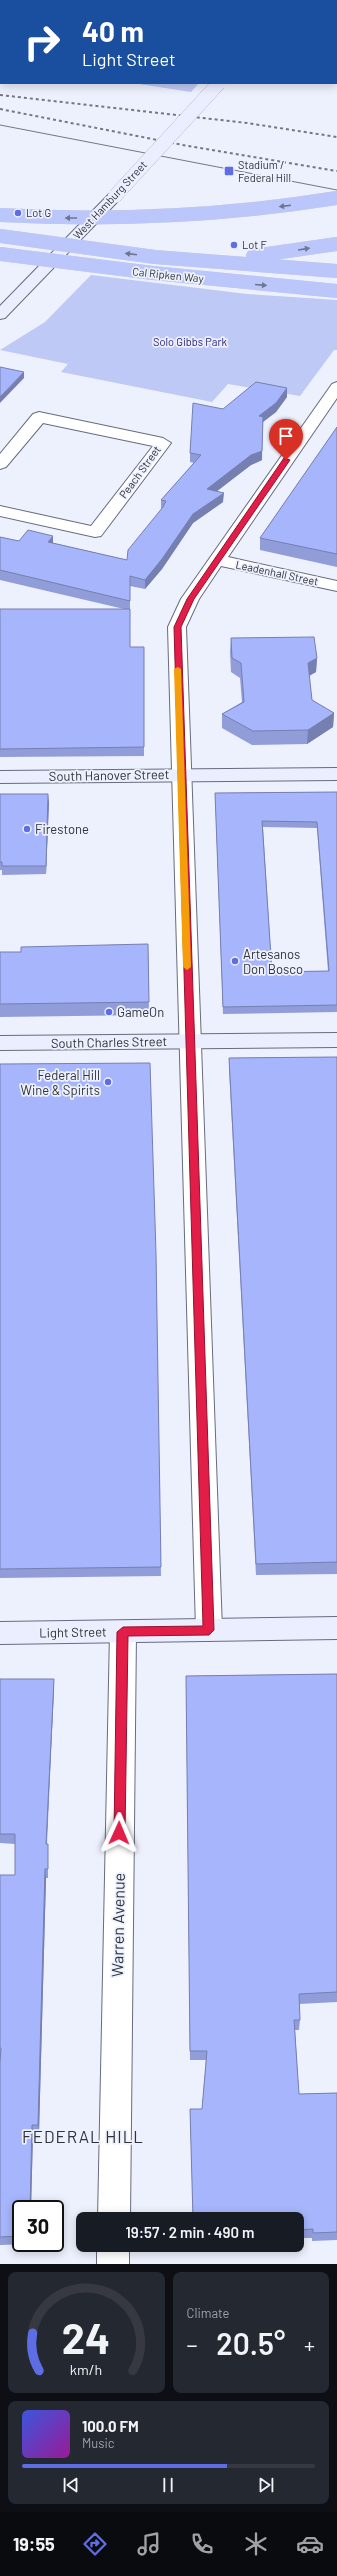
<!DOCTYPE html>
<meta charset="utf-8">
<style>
body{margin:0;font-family:Barlow,sans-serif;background:#242831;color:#f1f3f6;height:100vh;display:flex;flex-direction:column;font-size:15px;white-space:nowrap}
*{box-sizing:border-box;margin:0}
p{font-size:13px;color:#9ea1a6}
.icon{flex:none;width:22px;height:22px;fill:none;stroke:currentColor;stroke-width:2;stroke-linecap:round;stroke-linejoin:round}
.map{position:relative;height:2264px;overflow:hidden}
.drawer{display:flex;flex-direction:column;gap:8px;padding:8px;background:#0d0f14;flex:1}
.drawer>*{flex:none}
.banner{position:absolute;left:0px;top:0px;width:337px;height:84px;box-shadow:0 2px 10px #0003;background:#1a4fa0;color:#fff;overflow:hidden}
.speed{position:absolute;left:12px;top:2200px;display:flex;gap:8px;font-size:20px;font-weight:700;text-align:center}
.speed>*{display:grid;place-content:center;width:52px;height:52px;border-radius:50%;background:#171b24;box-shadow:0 2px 10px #0003;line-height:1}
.speed .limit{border:2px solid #111;border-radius:6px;background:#fff;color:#111}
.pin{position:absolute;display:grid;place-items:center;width:34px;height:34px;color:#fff;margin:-41px -17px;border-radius:50% 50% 50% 0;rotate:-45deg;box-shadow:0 0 4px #0007}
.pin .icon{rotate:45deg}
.me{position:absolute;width:44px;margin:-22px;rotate:1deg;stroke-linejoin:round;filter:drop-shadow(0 0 3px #0008)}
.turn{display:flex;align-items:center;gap:14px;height:84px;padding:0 16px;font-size:18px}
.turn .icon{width:52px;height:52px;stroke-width:2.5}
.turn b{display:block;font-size:28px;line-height:34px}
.big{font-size:30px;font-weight:600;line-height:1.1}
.drawer .widget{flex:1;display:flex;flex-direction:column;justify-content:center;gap:6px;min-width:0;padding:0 14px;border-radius:8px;background:#242831}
.drawer .dial{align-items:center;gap:0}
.dial svg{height:104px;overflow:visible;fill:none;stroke:#363941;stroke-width:7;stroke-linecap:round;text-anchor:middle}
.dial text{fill:#f1f3f6;stroke:none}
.song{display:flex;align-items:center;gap:12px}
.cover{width:48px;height:48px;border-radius:6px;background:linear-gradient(135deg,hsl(230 70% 55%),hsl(300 70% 35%))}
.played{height:4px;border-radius:2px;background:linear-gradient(90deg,#5f6de5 70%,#363941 70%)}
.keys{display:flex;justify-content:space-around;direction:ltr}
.heat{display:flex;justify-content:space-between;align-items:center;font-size:22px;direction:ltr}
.drawer .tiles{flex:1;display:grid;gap:8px;grid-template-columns:1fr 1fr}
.widget:last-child{grid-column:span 2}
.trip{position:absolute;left:76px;top:2212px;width:228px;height:40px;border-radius:8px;background:#171b24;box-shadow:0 2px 10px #0003;font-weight:600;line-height:40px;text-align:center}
.tab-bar{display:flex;height:64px;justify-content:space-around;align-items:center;background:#090b0e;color:#9ea1a6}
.tab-bar .icon{width:28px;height:28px}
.tab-bar .active{color:#5f6de5}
.tab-bar b{font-size:18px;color:#f1f3f6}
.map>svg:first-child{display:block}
</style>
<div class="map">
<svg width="337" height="2264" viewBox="0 0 337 2264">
<rect width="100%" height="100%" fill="#edf0fd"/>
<!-- green -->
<path fill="#bec9f5" d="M0 0H279L1 1V63Z
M133 83H199L191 92Z
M91 275 247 294 337 300V350H334L300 396 228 384 212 402 61 372 68 364 0 350 45 322Z"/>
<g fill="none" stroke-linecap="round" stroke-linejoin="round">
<defs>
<path id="street" d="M337 382V398L228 557 337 581V591L221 566 199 599 186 627 222 1630 218 1638 209 1641 200 1638 196 1630 168 627 181 599 332 384Z
M39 412 163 438 171 443 101 536 95 537 0 516V506L91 526 153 446 43 423 6 467 0 469V454L33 414Z
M123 1621 132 1624 136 1632 130 2219H98L110 1632 114 1624Z
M97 2245H129V2264H97Z"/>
<path id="secondary" d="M115 192 122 196 120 199 5 318 0 319V306L110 193Z
M337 768V780L0 783V771Z
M337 1033V1047L0 1050V1036Z
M337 1617V1639L0 1644V1622Z"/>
</defs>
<!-- street casing -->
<use href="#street" stroke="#676c7e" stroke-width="2"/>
<!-- secondary casing -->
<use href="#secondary" stroke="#676c7e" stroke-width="2"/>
<!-- street -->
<use href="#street" fill="#fff" fill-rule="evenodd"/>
<!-- secondary -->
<use href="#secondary" fill="#ebeefe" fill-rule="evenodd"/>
<!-- tram -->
<path stroke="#757781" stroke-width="1" d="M0 125 337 190"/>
<!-- rail -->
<path stroke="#757781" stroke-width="2" stroke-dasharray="3 3" stroke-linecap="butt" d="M0 95 247 123 337 137
M0 109 188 146 337 171"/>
<defs>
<path id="secondary-bridge" d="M115 196 219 83"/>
<path id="highway-bridge" d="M0 215C113 221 225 216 337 198
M0 236 155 257 337 271
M0 254 153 273 337 291
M253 256 337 244"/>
</defs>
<!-- secondary-bridge casing -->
<use href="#secondary-bridge" stroke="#676c7e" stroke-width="14" stroke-linecap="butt"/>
<!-- highway-bridge casing -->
<use href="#highway-bridge" stroke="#d2d2d4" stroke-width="14" stroke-linecap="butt"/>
<!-- secondary-bridge -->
<use href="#secondary-bridge" stroke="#ebeefe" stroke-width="14"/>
<!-- highway-bridge -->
<use href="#highway-bridge" stroke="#bbc7fa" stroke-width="14"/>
</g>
<!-- wall -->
<path fill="#909dd9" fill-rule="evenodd" d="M0 0 1 1V35H0Z
M287 388V397L276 412 263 422 262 460 251 465 216 491 223 502 193 523 162 569 145 589 130 586V647H144V756L0 757V609H124L0 580V537L19 541 53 543 127 560 162 509H161V500L194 463 190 462V453L223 409Z
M337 427V567L260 550V538Z
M231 638 317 658 316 672 309 676 312 700 334 713 333 727 307 744 252 745 222 728V714L242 702 240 678 231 672 230 652Z
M337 792V1012L223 1014 215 793ZM263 827 317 828 328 971 272 972Z
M0 794 49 802 46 874 2 875V870H0Z
M148 944 149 1015 0 1017V952H21Z
M337 1057V1574L256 1575 229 1069V1058Z
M0 1064 156 1254 161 1576 0 1578Z
M337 1674V2002L299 2004 300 2020 299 2030H295L299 2094 337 2093V2240L312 2241V2238H297V2219H193L190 2109H202L206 2060H190L186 1676Z
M0 1679H54V1688L47 1844H48V1878H46L39 2133 33 2134 31 2209H21V2243H30V2244L0 2245V1875H15V1844L0 1843Z"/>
<!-- shaded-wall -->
<path fill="#757fb0" d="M142 0H159L157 1H142Z
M24 372V378L0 403V397Z
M287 388V397L276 412 259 425V416Z
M262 451V460L251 465 207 499V489L251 455Z
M224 493 223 502 193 523 162 569 145 589V580L193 514Z
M53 536V545L48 542Z
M317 658 316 672 307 677 308 663Z
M334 713 333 727 307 744 308 730Z
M48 794 49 802 46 874V866Z
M54 1679V1688L46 1853V1844Z
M45 1869 46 1878 39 2133 38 2125Z
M32 2125 33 2134 31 2209H30Z"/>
<!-- building -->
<path fill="#a7b6fc" stroke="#757fb0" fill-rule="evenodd" d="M0 0H143L146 1H1V24H0Z
M0 367 24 372 0 397Z
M256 382 287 388 276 403 259 416 263 417 262 451 251 455 207 489 224 493 193 514 162 559 145 580 130 576V601L0 570V537L19 541 28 530 53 536 48 542 127 560 128 550 163 507 166 501 161 500 201 455 190 453 193 403 223 409Z
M337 427V554L260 538Z
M0 609H130V647H144V747L0 749Z
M314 637 317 658 308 663 312 700 334 713 308 730 253 731 222 714 244 702 241 663 232 658 231 638Z
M337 792V1005L223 1007 215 793ZM262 821 317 822 329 971 272 972Z
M0 794H48L46 866H2V862H0Z
M148 944 149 1002 0 1004V952H21V947Z
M337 1057V1562L256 1564 229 1058Z
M150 1063 156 1254 161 1567 0 1569V1064Z
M337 1674V1992L299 1994 300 2020H294L299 2094 337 2093V2232L313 2233V2229L297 2230V2219H193L190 2109H202L207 2051H190L186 1676Z
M0 1679H54L46 1844H48V1869H45L38 2125H32L30 2209H21V2236L0 2237V2063L1 2048H0V1875H15V1834H0Z"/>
<!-- one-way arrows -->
<defs><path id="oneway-solid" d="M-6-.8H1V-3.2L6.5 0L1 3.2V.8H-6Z"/></defs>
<g fill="#6f7691">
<use href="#oneway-solid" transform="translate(285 206) rotate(173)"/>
<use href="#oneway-solid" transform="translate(71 218) rotate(-180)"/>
<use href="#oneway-solid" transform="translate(304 249) rotate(-9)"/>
<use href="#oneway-solid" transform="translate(131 254) rotate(-173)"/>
<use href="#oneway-solid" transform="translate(261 285) rotate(5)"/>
</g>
<!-- route -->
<path fill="#e11d48" stroke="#92132f" d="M284 458 290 460 194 599 181 627 214 1630 209 1635 128 1636 125 1833 119 1838 114 1833 117 1632 123 1627 203 1626 174 627 187 599Z"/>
<!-- slow -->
<path fill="#f59e0b" d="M178 667 181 669 191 967 187 970 183 967 174 669Z"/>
<!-- markers -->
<g fill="#5f6de5" stroke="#edf0fd" stroke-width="1.5">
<rect x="224" y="166" width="10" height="10" rx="2"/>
<circle cx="18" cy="213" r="4"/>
<circle cx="234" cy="245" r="4"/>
<circle cx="27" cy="829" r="4"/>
<circle cx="235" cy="961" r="4"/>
<circle cx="109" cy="1012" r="4"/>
<circle cx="108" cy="1082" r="4"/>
</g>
<g text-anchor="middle" stroke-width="3.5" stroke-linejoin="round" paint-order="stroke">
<!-- far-poi labels -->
<g font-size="11" fill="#31333b" stroke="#edf0fd" text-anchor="start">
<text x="238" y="169">Stadium /<tspan x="238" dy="13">Federal Hill</tspan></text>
<text x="26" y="217">Lot G</text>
<text x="242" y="249">Lot F</text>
</g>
<!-- far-street labels -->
<g font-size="11" fill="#31333b" stroke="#edf0fd">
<text transform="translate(110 200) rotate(-47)" y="4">West Hamburg Street</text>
<text transform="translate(168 275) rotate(6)" y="4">Cal Ripken Way</text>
<text transform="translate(140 472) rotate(-54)" y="4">Peach Street</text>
<text transform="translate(277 573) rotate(12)" y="4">Leadenhall Street</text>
</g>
<!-- far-park labels -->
<g font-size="11" fill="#201b7c" stroke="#edf0fd">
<text x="190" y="346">Solo Gibbs Park</text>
</g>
<!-- street labels -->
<g font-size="13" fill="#31333b" stroke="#edf0fd">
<text transform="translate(109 775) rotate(-1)" y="5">South Hanover Street</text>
<text transform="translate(109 1042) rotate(-1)" y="5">South Charles Street</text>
<text transform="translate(73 1632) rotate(-1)" y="5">Light Street</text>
</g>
<!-- poi labels -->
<g font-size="13" fill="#31333b" stroke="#edf0fd" text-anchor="start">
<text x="35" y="834">Firestone</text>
<text x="243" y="959">Artesanos<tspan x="243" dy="15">Don Bosco</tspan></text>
<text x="117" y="1017">GameOn</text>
<text x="100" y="1080" text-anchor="end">Federal Hill<tspan x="100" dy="15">Wine &amp; Spirits</tspan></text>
</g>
<!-- near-street labels -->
<g font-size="16" fill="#31333b" stroke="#edf0fd">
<text transform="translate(118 1925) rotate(-89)" y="6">Warren Avenue</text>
</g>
<!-- near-neighbourhood labels -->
<g font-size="17" letter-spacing="1" fill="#31333b" stroke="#edf0fd">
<text x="83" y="2143">FEDERAL HILL</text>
</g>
</g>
</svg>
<div class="speed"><div class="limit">30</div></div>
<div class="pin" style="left:286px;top:460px;background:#d93025"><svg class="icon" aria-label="arrive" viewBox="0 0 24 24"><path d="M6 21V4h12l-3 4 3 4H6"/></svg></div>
<svg class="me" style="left:119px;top:1833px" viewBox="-20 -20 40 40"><path d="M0-17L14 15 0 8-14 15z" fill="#e11d48" stroke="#fff" stroke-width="4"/></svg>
<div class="trip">19:57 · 2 min · 490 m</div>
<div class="banner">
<div class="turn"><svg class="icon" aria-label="right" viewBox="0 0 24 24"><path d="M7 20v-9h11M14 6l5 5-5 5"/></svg><div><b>40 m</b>Light Street</div></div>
</div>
</div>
<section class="drawer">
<div class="tiles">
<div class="widget dial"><svg viewBox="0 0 100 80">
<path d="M14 69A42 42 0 1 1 86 69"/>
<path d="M14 69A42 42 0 0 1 9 40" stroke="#5f6de5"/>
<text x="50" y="56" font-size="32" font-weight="700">24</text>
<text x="50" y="72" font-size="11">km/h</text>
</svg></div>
<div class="widget"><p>Climate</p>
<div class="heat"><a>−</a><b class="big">20.5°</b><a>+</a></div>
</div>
<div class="widget">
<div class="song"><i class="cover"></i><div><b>100.0 FM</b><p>Music</p></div></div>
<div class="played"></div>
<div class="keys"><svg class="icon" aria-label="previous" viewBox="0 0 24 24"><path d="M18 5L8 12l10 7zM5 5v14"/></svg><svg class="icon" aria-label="pause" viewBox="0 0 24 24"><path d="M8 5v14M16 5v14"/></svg><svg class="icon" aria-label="next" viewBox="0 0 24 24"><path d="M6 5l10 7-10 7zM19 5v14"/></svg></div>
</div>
</div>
</section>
<nav class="tab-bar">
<b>19:55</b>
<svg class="icon active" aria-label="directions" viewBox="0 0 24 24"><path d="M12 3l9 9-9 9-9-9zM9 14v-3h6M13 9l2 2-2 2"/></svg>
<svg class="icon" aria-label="music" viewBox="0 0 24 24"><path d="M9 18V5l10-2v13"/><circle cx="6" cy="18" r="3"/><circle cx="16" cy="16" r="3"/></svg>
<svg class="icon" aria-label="phone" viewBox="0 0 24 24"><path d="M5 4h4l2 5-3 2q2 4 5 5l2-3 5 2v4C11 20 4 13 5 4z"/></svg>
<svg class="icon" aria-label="climate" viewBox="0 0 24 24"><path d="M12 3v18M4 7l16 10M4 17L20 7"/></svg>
<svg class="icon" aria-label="car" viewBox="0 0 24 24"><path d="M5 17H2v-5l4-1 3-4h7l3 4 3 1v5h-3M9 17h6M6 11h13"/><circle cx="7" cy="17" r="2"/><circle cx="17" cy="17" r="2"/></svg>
</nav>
